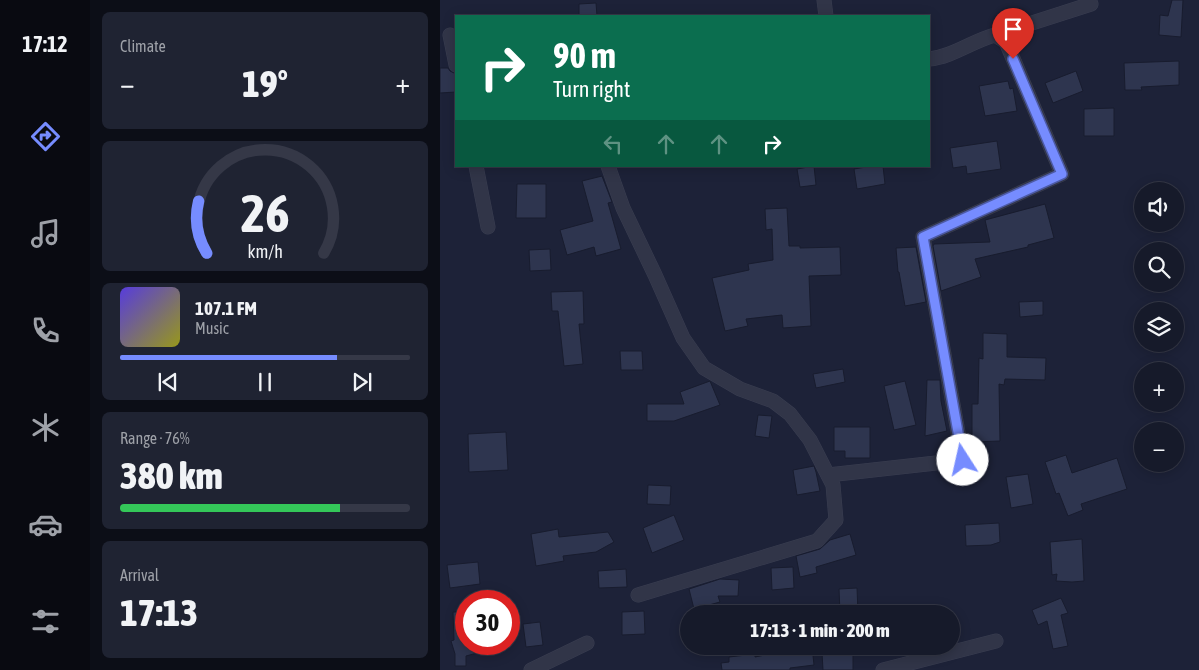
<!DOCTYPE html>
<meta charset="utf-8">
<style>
body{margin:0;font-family:"Asap Condensed",sans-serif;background:#1f2332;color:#f1f3f6;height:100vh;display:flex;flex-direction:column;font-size:19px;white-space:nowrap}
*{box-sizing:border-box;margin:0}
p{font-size:16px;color:#9ea1a8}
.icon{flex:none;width:28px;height:28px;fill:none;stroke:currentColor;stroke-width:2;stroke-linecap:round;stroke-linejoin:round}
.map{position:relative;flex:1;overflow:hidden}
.panel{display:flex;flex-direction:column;gap:12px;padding:12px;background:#0c0e17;width:350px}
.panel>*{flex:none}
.banner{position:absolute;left:15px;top:15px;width:475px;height:152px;border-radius:0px;box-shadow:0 2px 12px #0003,0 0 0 1px #353847;background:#0b6e4f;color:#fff;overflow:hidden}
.controls{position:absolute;left:694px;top:182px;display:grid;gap:10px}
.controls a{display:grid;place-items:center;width:50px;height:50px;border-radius:50%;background:#161a2a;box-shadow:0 2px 12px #0003,0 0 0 1px #353847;font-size:25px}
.speed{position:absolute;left:15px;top:590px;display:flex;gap:10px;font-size:25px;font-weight:700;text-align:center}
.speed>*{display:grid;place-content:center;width:65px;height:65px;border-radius:50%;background:#161a2a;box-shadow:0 2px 12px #0003,0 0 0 1px #353847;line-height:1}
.speed .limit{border:8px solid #d22;background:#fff;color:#111}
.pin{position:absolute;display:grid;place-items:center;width:42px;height:42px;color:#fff;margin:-51px -21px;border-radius:50% 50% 50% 0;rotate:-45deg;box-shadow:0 0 5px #0007}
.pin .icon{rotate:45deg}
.me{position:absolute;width:55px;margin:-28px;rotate:350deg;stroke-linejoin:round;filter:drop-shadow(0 0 4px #0008)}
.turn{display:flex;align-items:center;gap:18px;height:105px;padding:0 15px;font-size:22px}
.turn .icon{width:65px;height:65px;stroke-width:2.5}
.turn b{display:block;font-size:35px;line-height:42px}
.lanes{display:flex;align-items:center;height:48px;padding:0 15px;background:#0003;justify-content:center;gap:25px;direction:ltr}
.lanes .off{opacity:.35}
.big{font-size:38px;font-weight:800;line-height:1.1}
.panel .tile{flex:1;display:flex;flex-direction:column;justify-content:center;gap:8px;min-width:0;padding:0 18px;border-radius:8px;background:#1f2332}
.panel .dial{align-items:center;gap:0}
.dial svg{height:130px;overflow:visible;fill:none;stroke:#353847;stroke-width:7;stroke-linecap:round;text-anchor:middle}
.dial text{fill:#f1f3f6;stroke:none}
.song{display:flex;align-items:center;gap:15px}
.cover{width:60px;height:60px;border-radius:8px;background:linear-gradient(135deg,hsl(250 70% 55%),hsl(60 70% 35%))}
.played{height:5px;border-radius:2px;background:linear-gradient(90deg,#768cff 75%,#353847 75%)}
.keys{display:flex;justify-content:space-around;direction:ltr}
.heat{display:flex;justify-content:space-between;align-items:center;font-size:28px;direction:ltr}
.charge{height:8px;border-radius:4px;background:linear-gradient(90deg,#34c759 76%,#353847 0)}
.trip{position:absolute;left:240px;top:605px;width:280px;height:50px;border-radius:25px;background:#161a2a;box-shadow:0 2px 12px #0003,0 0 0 1px #353847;font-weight:800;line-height:50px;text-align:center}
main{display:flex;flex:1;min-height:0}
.dock{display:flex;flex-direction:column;width:90px;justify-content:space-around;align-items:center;background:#090a11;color:#9ea1a8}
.dock .icon{width:35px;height:35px}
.dock .selected{color:#768cff}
.dock b{font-size:22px;color:#f1f3f6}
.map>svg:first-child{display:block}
</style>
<main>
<nav class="dock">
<b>17:12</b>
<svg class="icon selected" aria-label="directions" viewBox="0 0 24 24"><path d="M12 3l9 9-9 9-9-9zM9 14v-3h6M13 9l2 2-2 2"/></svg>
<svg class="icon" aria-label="music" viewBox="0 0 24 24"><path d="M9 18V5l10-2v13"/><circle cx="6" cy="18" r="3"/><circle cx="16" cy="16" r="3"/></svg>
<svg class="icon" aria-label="phone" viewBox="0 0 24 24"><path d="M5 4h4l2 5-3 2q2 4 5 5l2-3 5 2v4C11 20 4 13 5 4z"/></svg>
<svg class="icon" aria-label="climate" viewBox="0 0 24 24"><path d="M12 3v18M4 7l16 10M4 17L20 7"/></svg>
<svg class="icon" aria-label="car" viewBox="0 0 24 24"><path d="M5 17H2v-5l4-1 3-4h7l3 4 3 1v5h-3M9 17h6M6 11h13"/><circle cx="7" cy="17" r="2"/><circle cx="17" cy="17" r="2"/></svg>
<svg class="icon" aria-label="filters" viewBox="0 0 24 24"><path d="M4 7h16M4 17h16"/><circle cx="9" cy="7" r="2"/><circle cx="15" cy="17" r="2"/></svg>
</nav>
<section class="panel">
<div class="tile"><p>Climate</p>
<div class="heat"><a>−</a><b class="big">19°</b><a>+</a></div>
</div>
<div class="tile dial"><svg viewBox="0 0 100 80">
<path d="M14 69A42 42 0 1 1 86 69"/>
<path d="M14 69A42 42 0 0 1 9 37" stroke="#768cff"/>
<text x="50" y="56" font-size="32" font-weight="700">26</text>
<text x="50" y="72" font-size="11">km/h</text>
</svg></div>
<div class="tile">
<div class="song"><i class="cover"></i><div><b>107.1 FM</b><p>Music</p></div></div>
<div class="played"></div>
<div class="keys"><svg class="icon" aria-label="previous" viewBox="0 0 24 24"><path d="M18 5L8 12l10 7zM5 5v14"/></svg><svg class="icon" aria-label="pause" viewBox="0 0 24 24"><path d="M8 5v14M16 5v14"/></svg><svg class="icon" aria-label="next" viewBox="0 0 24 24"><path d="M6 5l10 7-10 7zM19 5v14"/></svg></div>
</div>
<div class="tile"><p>Range · 76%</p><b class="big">380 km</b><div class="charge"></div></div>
<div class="tile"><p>Arrival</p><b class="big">17:13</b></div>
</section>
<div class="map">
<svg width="759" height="670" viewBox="0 0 759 670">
<rect width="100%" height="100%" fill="#1d2238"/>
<!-- building -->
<path fill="#2e354f" stroke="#181c2e" d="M732 0H743L741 37 719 35 720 15 728 16Z
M156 3 157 16H139V4Z
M739 61V85L701 87 702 90H685L684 63Z
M0 68H8L10 71 16 74V92L0 93Z
M636 71 643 91 613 103 605 83Z
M568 81 570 89 573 88 577 111 545 116 539 86Z
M674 108V136H644V109Z
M557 141 561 169 527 174 526 166 513 168 510 148Z
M374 166 376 185 360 187 357 169Z
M432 166H443L445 184 417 189 414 169Z
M162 176 172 202 168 203 181 249 156 256 154 247 127 255 120 230 153 221 142 181Z
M77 184H106V218H76Z
M605 204 614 238 588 245V247L535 259 541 277 501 291 493 246 494 244 550 242 545 220Z
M347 208 349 246H360V248L400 247 401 275 369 276 371 326 343 328 342 315 306 319 308 326 285 331 272 278 309 270 308 264 333 260 332 229 326 230 325 209Z
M476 247 486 302 465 306 459 272H458L456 248Z
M110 249 111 270 90 271 89 250Z
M143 291 144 324H139L143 364 124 366 118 311H112L111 292Z
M603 301V315L580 317 579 302Z
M543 333 567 334V357L606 358 605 380 565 379 564 385 559 384 560 441 532 442V404H538L539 358 543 359Z
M180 351H202L203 370H181Z
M403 369 405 382 376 388 373 374Z
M487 380H500L501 401 507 431 485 436Z
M270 381 280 405 234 421H207V404H244L240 392Z
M465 381 476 425 454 430 444 386Z
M318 415 332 416 329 438 315 436Z
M394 427H430V458H405V451H394Z
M66 432 68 470 29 472 28 434Z
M626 455 632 473 677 458 687 489 641 504 643 510 628 516 619 493 616 494 605 462Z
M374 466 376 472 380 491 357 495 353 470Z
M588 474 593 504 571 508 566 477Z
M208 485 231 486 230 505 207 504Z
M234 515 244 540 212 553 203 528Z
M559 523 560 542 551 545 526 546 525 525Z
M118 529 119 537 168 532 174 542 156 552 123 556 124 561 96 566 91 534Z
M410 534 416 555 376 567 377 573 360 577 356 556 380 549 390 540Z
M642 539 644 581 632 582 616 581 617 574 612 575 610 542Z
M38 562 40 584 10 588 7 565Z
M353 567 354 588 332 590 331 568Z
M186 569 187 587 159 588 158 571Z
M280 579 299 580 298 596H278L280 602 254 609 249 589Z
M417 588 418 613H400L399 589Z
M621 598 628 613 621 615 628 646 613 649 607 621 598 625 592 610Z
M204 611 205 634 182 635V612Z
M13 612H26V644H56V648L26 656V666H15V654L11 641 14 640Z
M100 622 103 645 86 647 83 624Z
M349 646H372L374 665 350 668V670H282L281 663 289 662V657L315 654V657L350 650Z
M464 646H490V649L467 655Z
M413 652V670H383L382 653Z"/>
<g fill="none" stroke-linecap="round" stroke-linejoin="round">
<defs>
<path id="street" d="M384 0 386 16
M10 35 16 65
M555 35 651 4
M36 166 48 227
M168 166 183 208 215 275 243 338 264 368 300 389 333 401 350 414 370 440 393 485 396 520 377 541 198 595
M388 475 523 460 483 237 622 174 566 42 555 35C532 41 512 57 489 59
M91 670 147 643
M443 670 556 641"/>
</defs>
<!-- street casing -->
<use href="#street" stroke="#3a3e51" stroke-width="15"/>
<!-- street -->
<use href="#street" stroke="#313548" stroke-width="14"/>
</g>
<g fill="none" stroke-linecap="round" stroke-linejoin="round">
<defs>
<path id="route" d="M523 460 483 237 622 174 573 59"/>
</defs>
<!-- route casing -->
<use href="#route" stroke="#4d5ba6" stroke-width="12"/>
<!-- route -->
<use href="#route" stroke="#768cff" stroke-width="9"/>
</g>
</svg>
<div class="controls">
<a><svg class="icon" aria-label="sound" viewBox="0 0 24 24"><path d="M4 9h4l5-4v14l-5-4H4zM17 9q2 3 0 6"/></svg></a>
<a><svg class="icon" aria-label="search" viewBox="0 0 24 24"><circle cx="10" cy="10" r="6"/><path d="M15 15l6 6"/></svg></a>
<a><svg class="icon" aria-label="layers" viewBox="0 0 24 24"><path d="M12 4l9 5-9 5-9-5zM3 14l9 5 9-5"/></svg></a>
<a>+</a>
<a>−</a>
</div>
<div class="speed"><div class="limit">30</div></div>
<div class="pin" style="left:573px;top:59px;background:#d93025"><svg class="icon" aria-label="arrive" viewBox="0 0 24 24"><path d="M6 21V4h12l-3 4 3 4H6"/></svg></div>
<svg class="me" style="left:523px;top:460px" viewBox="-20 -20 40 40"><circle r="19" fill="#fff"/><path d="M0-13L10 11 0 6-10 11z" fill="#768cff"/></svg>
<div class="trip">17:13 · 1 min · 200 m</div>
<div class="banner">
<div class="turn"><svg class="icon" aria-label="right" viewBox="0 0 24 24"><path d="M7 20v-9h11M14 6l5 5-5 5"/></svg><div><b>90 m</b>Turn right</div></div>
<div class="lanes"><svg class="icon off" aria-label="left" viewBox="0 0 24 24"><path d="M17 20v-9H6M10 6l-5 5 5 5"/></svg><svg class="icon off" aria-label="ahead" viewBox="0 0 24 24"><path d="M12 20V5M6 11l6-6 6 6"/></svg><svg class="icon off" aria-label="ahead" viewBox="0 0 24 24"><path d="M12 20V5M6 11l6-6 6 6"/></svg><svg class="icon" aria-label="right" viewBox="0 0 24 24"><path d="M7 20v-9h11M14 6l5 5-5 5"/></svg></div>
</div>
</div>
</main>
